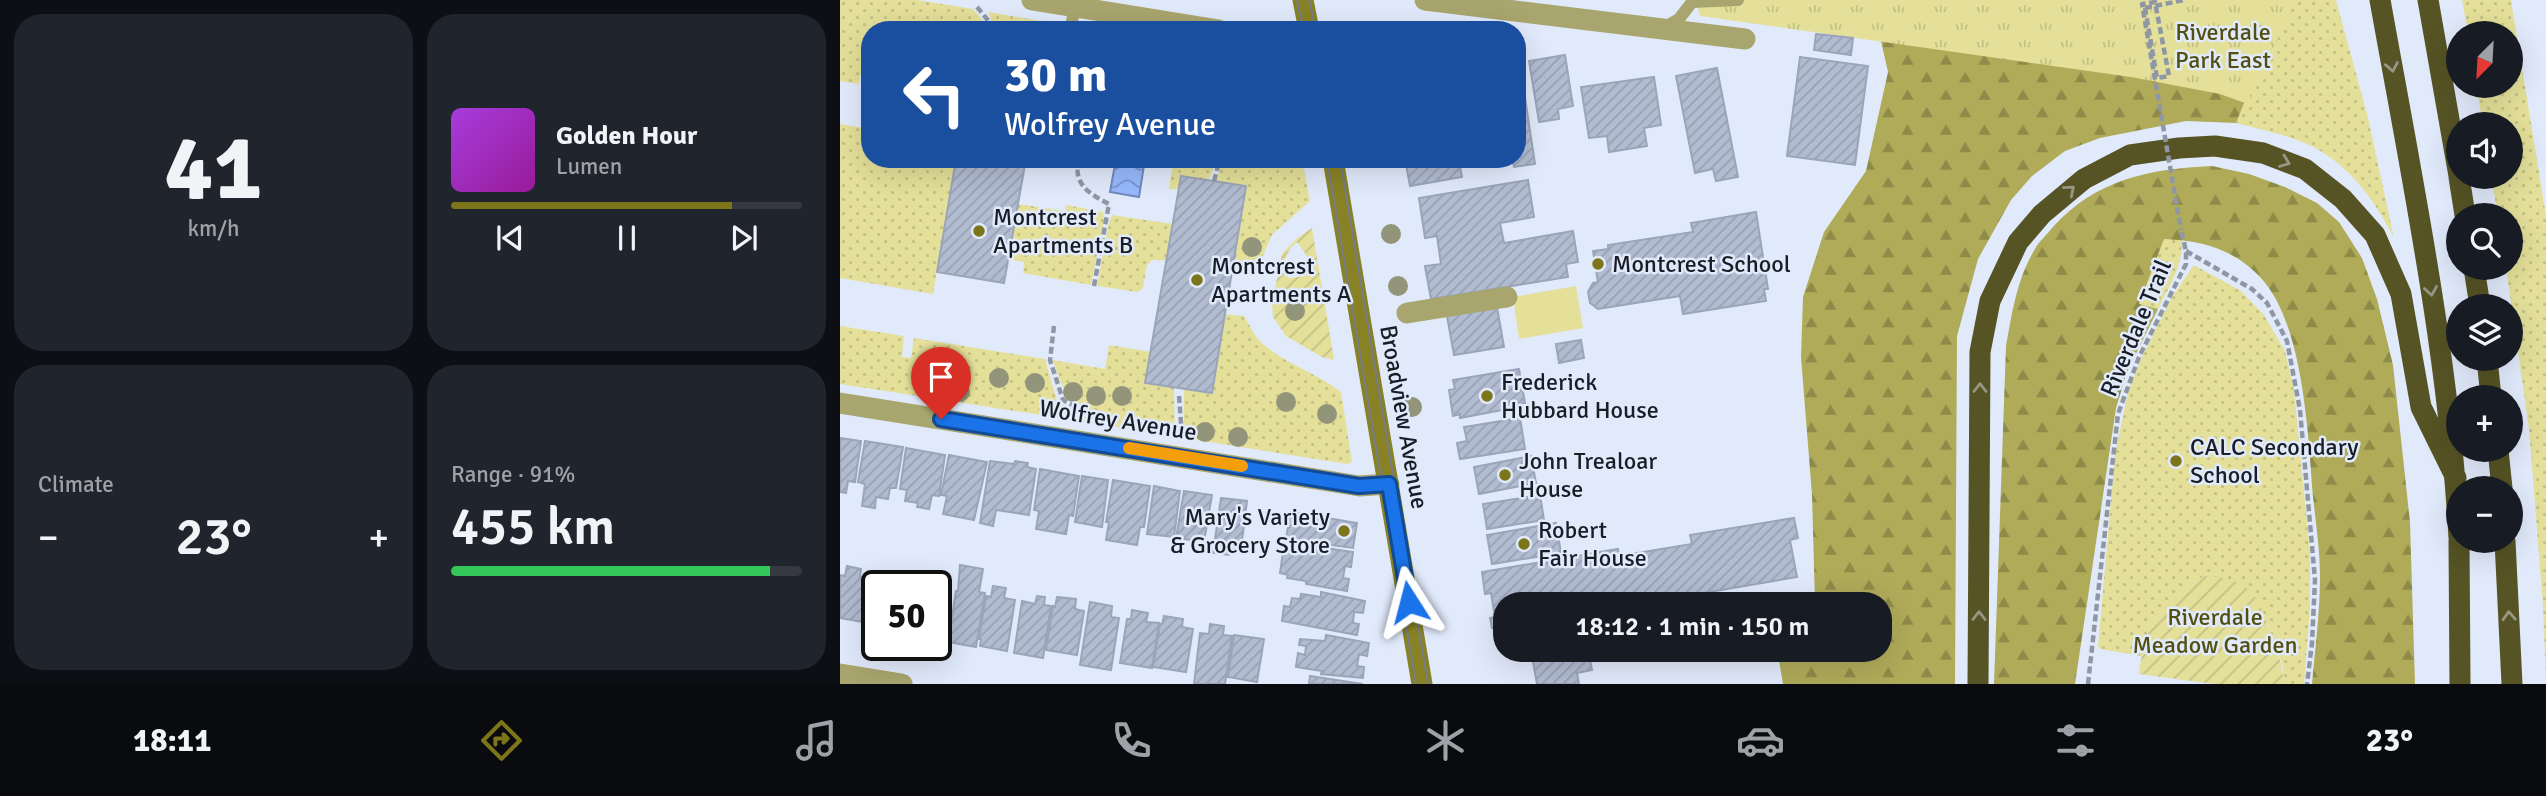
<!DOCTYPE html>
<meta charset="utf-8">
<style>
body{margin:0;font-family:Signika,sans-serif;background:#20242c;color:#f1f3f6;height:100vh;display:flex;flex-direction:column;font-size:26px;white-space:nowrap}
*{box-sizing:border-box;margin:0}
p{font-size:23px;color:#9ea1a6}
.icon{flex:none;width:38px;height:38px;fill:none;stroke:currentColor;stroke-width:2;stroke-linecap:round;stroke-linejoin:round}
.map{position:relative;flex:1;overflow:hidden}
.details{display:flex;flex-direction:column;gap:14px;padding:14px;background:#0d0f14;width:840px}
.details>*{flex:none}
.top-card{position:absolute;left:21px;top:21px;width:665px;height:147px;border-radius:28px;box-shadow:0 7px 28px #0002;background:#1a4fa0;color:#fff;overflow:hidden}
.needle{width:46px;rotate:204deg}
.tools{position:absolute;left:1606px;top:21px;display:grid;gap:14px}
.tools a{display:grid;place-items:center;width:77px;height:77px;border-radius:50%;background:#171b24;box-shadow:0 7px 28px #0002;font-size:35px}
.speed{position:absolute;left:21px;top:570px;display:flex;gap:14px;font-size:35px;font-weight:700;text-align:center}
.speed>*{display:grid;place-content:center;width:91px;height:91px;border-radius:50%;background:#171b24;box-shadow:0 7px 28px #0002;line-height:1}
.speed .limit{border:4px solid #111;border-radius:10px;background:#fff;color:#111}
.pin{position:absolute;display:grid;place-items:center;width:60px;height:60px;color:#fff;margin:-72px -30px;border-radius:50% 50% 50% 0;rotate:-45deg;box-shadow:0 0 7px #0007}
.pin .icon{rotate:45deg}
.me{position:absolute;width:77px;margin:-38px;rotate:351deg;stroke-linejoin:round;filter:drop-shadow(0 0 5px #0008)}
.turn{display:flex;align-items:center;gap:24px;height:147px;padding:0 28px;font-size:32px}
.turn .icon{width:91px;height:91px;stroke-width:2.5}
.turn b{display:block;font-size:49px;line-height:60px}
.big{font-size:52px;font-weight:600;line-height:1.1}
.details .tile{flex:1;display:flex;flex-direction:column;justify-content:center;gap:10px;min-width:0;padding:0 24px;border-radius:28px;background:#20242c}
.details .dial{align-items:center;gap:0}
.dial b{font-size:91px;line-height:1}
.song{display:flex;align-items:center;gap:21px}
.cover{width:84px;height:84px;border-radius:10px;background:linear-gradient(135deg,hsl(280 70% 55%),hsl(300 70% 35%))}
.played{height:7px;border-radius:4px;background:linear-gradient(90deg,#7c751a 80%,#363941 80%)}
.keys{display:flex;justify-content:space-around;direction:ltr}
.heat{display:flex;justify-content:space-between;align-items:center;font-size:38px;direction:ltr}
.charge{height:10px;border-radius:5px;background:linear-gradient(90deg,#34c759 91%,#363941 0)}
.details .tiles{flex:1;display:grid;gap:14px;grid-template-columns:repeat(2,1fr)}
.trip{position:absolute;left:653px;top:592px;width:399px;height:70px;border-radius:28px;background:#171b24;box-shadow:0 7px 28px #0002;font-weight:600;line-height:70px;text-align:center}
.tab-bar{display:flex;height:112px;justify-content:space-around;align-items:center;background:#090b0e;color:#9ea1a6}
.tab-bar .icon{width:49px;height:49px}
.tab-bar .on{color:#7c751a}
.tab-bar b{font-size:32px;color:#f1f3f6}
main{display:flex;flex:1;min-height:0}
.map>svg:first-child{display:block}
</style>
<main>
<section class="details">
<div class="tiles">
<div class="tile dial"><b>41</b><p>km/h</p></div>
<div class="tile">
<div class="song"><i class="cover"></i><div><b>Golden Hour</b><p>Lumen</p></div></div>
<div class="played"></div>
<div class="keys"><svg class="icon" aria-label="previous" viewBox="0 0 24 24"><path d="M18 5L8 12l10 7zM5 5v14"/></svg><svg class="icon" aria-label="pause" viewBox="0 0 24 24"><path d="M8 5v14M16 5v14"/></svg><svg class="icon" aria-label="next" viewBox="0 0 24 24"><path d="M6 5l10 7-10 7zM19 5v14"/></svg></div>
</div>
<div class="tile"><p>Climate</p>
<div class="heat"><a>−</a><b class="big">23°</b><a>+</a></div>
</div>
<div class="tile"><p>Range · 91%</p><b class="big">455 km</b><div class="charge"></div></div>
</div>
</section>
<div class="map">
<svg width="1706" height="684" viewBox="0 0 1706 684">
<defs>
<pattern id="grass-dots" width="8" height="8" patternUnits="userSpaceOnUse" patternTransform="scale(1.75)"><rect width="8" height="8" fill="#e4e099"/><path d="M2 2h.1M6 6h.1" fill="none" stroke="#c3c084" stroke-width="1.8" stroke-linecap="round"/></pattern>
<pattern id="forest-firs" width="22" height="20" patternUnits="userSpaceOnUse" patternTransform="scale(1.75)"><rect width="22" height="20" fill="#b0ab59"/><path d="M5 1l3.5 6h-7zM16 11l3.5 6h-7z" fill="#8e8b49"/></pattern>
<pattern id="park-tufts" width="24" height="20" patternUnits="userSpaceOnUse" patternTransform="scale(1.75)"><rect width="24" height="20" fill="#e4e099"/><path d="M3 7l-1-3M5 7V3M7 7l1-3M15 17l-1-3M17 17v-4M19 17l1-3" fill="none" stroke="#c3c084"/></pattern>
<pattern id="garden-furrows" width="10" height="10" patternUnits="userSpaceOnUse" patternTransform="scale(1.75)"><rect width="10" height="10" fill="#e4e099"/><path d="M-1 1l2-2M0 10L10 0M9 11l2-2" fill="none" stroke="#c3c084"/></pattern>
<pattern id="water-waves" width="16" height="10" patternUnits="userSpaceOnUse" patternTransform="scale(1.75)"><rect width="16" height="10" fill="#97b9fd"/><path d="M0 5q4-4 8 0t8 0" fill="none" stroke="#7a96cd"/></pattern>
<pattern id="building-hatch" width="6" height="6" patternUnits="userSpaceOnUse" patternTransform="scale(1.75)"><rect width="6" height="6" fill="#b2bcd1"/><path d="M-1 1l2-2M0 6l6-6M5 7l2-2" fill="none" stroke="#98a1b3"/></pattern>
</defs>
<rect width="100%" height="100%" fill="#e1eafb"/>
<!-- grass -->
<path fill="url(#grass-dots)" d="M0 0H77L133 9 151 30H30V61L23 60 19 84 0 81Z
M1446 0H1496L1528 118 1554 238C1537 205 1515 172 1482 152 1459 137 1422 130 1396 123Z
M1622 0H1671L1706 216V684L1703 606 1689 429 1666 268H1671V215H1658L1651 177H1671V124H1643L1636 86H1671V33H1628Z
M148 12 202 21 192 30H161L152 22Z
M0 124 30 129V159H116L93 294 0 278Z
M344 159H377L369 180C354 179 344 192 329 189L333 162 343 163Z
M383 159H462L470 201 432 235 417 269 412 272 393 267 406 186 376 182Z
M178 204 225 211 226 205 263 212 264 220 251 285 183 273 184 262 168 259Z
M272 215 333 224 326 260H312L307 265 303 288 298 292 257 286 269 222Z
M1323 239 1342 240C1343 266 1329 286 1318 309L1299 305Z
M1354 265 1401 291 1424 315 1445 351 1454 390 1470 553V608L1464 684H1444L1443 667 1426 618 1365 576C1332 592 1308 619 1301 656L1260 649 1258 646 1275 455 1288 392 1301 359 1332 297Z
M385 314 404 316C409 324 413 333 419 340 441 363 476 372 501 392L512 462 507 464 344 438V389L372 393Z
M0 326 64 336 62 357 71 358 74 338 205 359 217 401 260 424 0 384Z
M269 345 311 352 305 382 334 388 335 436 271 426 268 420C231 400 226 402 213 360L265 369Z"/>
<!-- forest -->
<path fill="url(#forest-firs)" d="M1446 0 1396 123 1346 121 1260 138 1225 151 1192 176 1171 200 1138 259 1117 336 1115 684H943L937 649H1040V604H971L975 603 972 495 961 357 963 297 984 232 1026 171 1048 72 1036 19Z
M1372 166 1409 174 1445 187 1477 203 1499 222 1522 258 1537 299 1553 365 1570 522 1575 684H1472C1475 649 1480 613 1480 577 1480 551 1476 524 1473 497 1468 436 1464 323 1420 277 1392 248 1362 241 1324 239L1299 304 1318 309 1287 372 1276 408 1235 684H1154L1166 346C1172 313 1177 278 1195 249 1199 241 1207 235 1212 228 1256 179 1309 169 1372 166Z"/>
<!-- park -->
<path fill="url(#park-tufts)" d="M856 0H1455L1408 104 1380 94 1291 77 860 16Z"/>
<!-- garden -->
<path fill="url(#garden-furrows)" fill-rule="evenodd" d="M472 228 494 359V360L482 357 446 336 433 317 432 303 442 254 455 240ZM457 242 469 259 459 277 449 278 443 272C444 260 447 249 457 242Z
M1365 576C1412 579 1418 595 1432 636 1438 652 1443 667 1444 684H1374L1299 674C1305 625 1320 598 1365 576Z"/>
<!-- pitch -->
<path fill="#e4e099" d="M736 286 743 328 679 339 673 297Z"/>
<!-- water -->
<path fill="url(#water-waves)" stroke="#718abc" stroke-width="2" d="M276 159H305L299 197 270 192Z"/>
<!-- building -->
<path fill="url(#building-hatch)" stroke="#9aa5b9" stroke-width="2" d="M976 34 1013 38 1011 55 974 50Z
M725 55 733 106 718 109 719 119 699 122 689 61Z
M960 57 1028 66 1015 165 947 156Z
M677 66 680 85 683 84 695 164 674 167 672 159H677Z
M877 68 898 177 876 181 873 169 855 173 836 76Z
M814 77 821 125 804 128 807 146 769 152 767 136 749 138 741 87Z
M116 159H186L164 283 97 272Z
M565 159H635L636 163 620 166 622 177 570 186Z
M341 176 406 186 372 393 305 383Z
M688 180 694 217 660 223 664 243 733 231 738 262 726 264 728 277 591 299 585 266 601 264 597 236 585 238 579 198Z
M916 212 928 289H924L926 301 843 314 840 296 758 309 750 303 748 292 753 283 758 282 753 251 768 249V245L853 232 851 223Z
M657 307 664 347 614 355 607 316Z
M741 340 744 358 719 363 716 344Z
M679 369 685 403 672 405 673 408 620 418V414L613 416 609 390 615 389 613 380Z
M680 418 685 449 620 459 617 443 627 441 624 427Z
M0 438 21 441 15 482 8 481 6 493 0 492Z
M25 441 63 447 56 488H50L48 499 36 497 35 508 22 506 25 484 18 482Z
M66 448 105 455 99 496 92 495 89 509 77 507 78 503 65 501 67 490 60 489Z
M109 455 147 462 134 520 103 514 107 496 101 495Z
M691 456 696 483 639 494 634 467Z
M150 461 174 464 175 461 188 463 187 467 196 469 189 515 156 510 153 526 140 523Z
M200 469 239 476 233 516 229 515 226 534 196 529 199 511 194 510Z
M242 476 268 480 262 527 235 522Z
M273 480 310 486 304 527H300L297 545 266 540 269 522H266Z
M314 486 340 491 334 537 307 534Z
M344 491 372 495 364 542 336 538Z
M700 495 704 520 647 529 643 504Z
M381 498 407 501 401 549 390 548 389 555 373 553Z
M458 513 517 523 513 548 446 539 450 514Z
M954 518 958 538 950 540 957 577 799 604H665V626L652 628 650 618 655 617 651 593 645 594 642 572 778 549 779 556 852 544 850 535Z
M716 523 721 553 652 564 647 535Z
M472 546 513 552 511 567 505 566 503 578 509 579 507 591 466 584V581L447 578 448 575 440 573 443 552 452 553 453 548 471 551Z
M120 565 143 569 139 592 145 593 136 647 108 642 116 591H118Z
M7 566 21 569 20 577 30 579 23 622 0 618V575L5 576Z
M49 571 70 574 69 582H72L71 586H37V633H31L37 577 48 578Z
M81 576 102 579 100 590 106 591 99 635 96 634V586H79Z
M153 586 166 588 164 598 175 600 167 651 140 646 141 639H139L146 596 151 597Z
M481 592 525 601 523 613 514 612 513 623 519 624 517 635 442 621 444 606 450 607 452 598 460 599 461 594 481 597Z
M197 596 205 597 204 605 211 606 203 658 174 653 182 601 195 604Z
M217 597 236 599 235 609 244 611 237 655 206 650 213 606 215 607Z
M250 602 272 606 271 617 279 618 271 670 240 665Z
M292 610 308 613 306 622 319 623 312 668 280 663 287 619H291Z
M324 616 343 619 342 627 353 629 346 672 313 667 320 624H322Z
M370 624 384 626 383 635 392 636 385 684H354L360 633 369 634Z
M394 635 424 639 417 682 388 677Z
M486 635 529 643 527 656 519 654 517 666 524 667 523 678 481 674 482 671 456 667 458 653 465 655 466 646 459 645 460 639 485 641Z
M700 649H748L752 670 737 673 739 684H697L691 651Z
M470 676 523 684H469Z"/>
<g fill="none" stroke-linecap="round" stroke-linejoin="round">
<!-- path -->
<path stroke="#9097a4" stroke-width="4.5" stroke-dasharray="7 3.5" stroke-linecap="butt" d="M137 7 156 30
M1305 8 1344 0
M197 30 207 25
M238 159C234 185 248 193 269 204L254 286
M374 181 380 159
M1346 251 1412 289 1427 303 1447 341 1460 410 1475 580 1472 643 1467 684
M214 326 210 360 223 400 264 421
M339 396 342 437
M1248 684 1278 414 1299 357 1346 264V251L1341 230"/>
<!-- lane -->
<path stroke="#a8a56e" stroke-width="12" d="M825 27 839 19 852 2 898 0
M231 30 234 7"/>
<!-- street -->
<path stroke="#a8a56e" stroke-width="21" d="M192 0 379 30
M585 0 905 39
M567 313 667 297
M0 403 507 484 519 486 549 484
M0 674 62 684"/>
<!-- secondary -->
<path stroke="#888225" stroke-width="21" d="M463 0 469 30
M493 159 582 684"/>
<!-- highway -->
<path stroke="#565325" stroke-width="21" d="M1540 0C1572 179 1609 357 1619 538
M1588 0 1619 176
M1619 177 1625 215
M1634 268 1640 306
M1647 359 1651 397
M1658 450 1662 488
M1619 541 1620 684
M1665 541 1672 684
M1138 684 1140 352 1150 301 1178 242 1202 214 1244 179 1290 155 1339 148 1375 146 1423 153 1465 169 1503 199 1535 235 1561 294 1581 407 1616 478"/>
<!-- tram -->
<path stroke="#767c88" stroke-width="2" d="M457 0 463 30
M469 0 476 30
M487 159 576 684
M500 159 588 684"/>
<!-- path-bridge -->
<path stroke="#9097a4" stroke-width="4.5" stroke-dasharray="7 3.5" stroke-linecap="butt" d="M1305 8 1317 78 1329 76 1315 2 1302 4 1341 230"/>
</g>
<!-- trees -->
<g fill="#93957a">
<circle cx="551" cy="234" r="10"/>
<circle cx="412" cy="247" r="10"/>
<circle cx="558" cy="286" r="10"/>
<circle cx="455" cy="311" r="10"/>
<circle cx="159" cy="378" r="10"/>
<circle cx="195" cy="383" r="10"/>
<circle cx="120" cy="392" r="10"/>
<circle cx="233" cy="392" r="10"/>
<circle cx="256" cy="396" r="10"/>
<circle cx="282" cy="396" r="10"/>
<circle cx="446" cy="402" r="10"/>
<circle cx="572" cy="407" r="10"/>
<circle cx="487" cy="414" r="10"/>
<circle cx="365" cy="432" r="10"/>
<circle cx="398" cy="437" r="10"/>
</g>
<!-- one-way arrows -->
<defs><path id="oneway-chevron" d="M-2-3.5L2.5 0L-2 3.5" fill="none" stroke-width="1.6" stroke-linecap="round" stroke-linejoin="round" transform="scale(1.75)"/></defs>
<g stroke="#959785">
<use href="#oneway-chevron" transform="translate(1552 67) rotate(80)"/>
<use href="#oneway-chevron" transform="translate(1445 162) rotate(21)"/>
<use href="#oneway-chevron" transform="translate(1230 190) rotate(-40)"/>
<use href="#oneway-chevron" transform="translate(1591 291) rotate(81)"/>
<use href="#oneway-chevron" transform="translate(1140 388) rotate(-90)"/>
<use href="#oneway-chevron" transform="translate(1139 616) rotate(-90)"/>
<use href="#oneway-chevron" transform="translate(1669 616) rotate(-93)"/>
</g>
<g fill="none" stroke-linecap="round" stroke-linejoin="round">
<defs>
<path id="route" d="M101 419 519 486 549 484 569 602"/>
</defs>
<!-- route casing -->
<use href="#route" stroke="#114b97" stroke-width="18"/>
<!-- route -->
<use href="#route" stroke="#1a73e8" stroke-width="12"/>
<!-- slow -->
<path stroke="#f59e0b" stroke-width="12" d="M289 448 402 466"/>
</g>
<!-- markers -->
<g fill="#7c751a" stroke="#e1eafb" stroke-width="2.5">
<circle cx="139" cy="231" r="7"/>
<circle cx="758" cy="264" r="7"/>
<circle cx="357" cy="280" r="7"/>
<circle cx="647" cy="396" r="7"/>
<circle cx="1336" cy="461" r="7"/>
<circle cx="665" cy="475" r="7"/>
<circle cx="504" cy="531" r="7"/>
<circle cx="684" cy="544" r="7"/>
</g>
<g text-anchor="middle" stroke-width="5" stroke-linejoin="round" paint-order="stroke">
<!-- park labels -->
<g font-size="24" fill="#534f10" stroke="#e1eafb">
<text x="1383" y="40">Riverdale<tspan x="1383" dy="28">Park East</tspan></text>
<text x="1375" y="625">Riverdale<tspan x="1375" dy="28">Meadow Garden</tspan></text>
</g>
<!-- poi labels -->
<g font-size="24" fill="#191d25" stroke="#e1eafb" text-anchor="start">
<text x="153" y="225">Montcrest<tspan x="153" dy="28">Apartments B</tspan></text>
<text x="772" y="272">Montcrest School</text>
<text x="371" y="274">Montcrest<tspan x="371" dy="28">Apartments A</tspan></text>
<text x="661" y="390">Frederick<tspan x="661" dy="28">Hubbard House</tspan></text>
<text x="1350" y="455">CALC Secondary<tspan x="1350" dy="28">School</tspan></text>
<text x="679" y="469">John Trealoar<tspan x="679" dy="28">House</tspan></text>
<text x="490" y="525" text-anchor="end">Mary's Variety<tspan x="490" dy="28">&amp; Grocery Store</tspan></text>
<text x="698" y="538">Robert<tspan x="698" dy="28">Fair House</tspan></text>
</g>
<!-- street labels -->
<g font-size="24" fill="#191d25" stroke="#e1eafb">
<text transform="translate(1296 328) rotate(-67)" y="8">Riverdale Trail</text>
<text transform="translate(564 417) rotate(80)" y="8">Broadview Avenue</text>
<text transform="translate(278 420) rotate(9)" y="8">Wolfrey Avenue</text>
</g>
</g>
</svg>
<div class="tools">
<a><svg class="needle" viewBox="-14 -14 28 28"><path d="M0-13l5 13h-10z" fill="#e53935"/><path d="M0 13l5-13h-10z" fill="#9ea1a6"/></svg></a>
<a><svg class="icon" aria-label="sound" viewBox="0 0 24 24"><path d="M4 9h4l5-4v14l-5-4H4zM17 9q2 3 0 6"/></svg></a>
<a><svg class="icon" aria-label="search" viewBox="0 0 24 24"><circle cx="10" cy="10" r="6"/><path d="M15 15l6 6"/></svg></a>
<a><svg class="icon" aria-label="layers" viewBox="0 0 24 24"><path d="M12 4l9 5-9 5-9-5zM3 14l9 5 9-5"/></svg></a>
<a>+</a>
<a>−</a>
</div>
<div class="speed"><div class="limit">50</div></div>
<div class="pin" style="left:101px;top:419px;background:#d93025"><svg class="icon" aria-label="arrive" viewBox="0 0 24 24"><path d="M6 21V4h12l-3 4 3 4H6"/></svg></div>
<svg class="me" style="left:569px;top:602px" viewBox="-20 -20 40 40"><path d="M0-17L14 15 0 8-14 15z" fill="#1a73e8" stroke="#fff" stroke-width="4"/></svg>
<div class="trip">18:12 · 1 min · 150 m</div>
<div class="top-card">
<div class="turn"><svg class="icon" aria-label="left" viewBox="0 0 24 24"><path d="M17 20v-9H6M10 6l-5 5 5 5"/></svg><div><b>30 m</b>Wolfrey Avenue</div></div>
</div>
</div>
</main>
<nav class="tab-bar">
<b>18:11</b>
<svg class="icon on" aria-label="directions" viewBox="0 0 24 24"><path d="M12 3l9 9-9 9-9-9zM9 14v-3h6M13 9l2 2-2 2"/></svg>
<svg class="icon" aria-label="music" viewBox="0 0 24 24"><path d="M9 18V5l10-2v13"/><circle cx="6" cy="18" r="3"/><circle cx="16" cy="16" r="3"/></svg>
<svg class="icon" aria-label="phone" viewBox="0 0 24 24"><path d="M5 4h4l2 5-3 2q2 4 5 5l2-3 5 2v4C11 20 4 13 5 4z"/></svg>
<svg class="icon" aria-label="climate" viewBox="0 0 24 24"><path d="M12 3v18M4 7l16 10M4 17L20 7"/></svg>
<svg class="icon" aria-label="car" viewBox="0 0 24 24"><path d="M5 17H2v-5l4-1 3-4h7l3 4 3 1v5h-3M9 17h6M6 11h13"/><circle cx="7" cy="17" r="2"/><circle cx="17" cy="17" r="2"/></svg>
<svg class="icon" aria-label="filters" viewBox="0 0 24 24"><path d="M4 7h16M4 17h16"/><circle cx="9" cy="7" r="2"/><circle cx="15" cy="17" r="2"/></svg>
<b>23°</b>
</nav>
